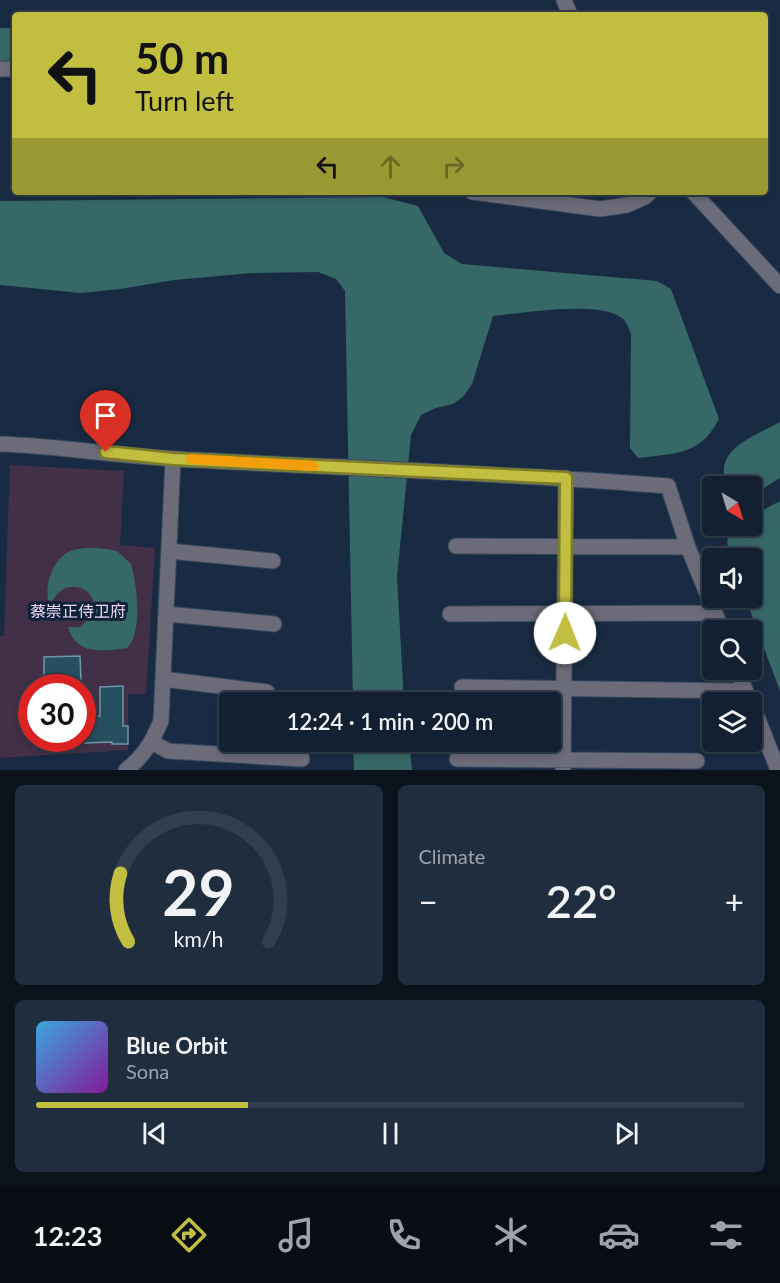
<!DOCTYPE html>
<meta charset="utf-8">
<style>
body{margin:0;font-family:Lato,"Noto Sans SC",sans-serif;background:#202d3e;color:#f1f3f6;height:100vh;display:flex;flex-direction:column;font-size:22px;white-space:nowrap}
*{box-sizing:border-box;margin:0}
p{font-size:20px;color:#9da3ac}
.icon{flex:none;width:33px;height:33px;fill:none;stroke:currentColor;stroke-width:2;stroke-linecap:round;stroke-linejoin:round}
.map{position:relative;height:770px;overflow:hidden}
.sheet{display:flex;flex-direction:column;gap:15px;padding:15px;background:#0a121c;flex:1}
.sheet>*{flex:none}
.banner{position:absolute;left:12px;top:12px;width:756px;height:183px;border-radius:6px;box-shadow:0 3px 9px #0003,0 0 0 2px #323e4d;background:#c1be40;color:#111;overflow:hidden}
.needle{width:39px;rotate:142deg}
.fabs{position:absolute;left:702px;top:476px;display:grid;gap:12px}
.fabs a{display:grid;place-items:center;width:60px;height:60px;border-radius:6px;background:#132032;box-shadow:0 3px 9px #0003,0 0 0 2px #323e4d;font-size:30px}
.speed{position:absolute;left:18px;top:674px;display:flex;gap:12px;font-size:30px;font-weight:700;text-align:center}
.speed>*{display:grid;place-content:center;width:78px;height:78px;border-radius:50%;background:#132032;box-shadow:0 3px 9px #0003,0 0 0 2px #323e4d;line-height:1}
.speed .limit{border:9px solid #d22;background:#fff;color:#111}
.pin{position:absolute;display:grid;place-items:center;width:51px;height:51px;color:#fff;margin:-62px -26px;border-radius:50% 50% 50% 0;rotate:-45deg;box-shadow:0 0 6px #0007}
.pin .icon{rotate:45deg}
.me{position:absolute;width:66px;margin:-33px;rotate:1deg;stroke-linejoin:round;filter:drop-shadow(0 0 4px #0008)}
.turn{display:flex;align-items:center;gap:21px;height:126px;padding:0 24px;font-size:27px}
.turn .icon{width:78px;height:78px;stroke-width:2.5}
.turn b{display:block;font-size:42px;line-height:51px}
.lanes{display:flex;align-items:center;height:57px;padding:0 24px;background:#0003;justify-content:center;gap:30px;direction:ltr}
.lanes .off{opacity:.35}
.big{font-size:45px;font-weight:600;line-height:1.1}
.sheet .card{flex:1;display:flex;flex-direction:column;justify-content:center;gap:9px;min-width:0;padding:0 21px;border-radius:9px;background:#202d3e}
.sheet .dial{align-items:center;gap:0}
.dial svg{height:156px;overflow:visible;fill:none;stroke:#323e4d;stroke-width:7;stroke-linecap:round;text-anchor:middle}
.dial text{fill:#f1f3f6;stroke:none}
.song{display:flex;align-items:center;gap:18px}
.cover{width:72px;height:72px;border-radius:9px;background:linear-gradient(135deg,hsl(200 70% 55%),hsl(290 70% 35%))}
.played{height:6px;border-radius:3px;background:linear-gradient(90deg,#c1be40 30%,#323e4d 30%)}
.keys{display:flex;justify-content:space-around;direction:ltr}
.heat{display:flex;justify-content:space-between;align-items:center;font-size:33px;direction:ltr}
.sheet .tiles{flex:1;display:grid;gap:15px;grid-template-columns:1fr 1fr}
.card:last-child{grid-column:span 2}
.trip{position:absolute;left:219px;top:692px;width:342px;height:60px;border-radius:6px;background:#132032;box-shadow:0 3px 9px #0003,0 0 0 2px #323e4d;font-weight:600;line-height:60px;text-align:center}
.menu{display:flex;height:96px;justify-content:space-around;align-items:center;background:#080d14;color:#9da3ac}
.menu .icon{width:42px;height:42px}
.menu .on{color:#c1be40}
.menu b{font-size:27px;color:#f1f3f6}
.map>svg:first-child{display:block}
</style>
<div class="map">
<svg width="780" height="770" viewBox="0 0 780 770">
<rect width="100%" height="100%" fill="#192b42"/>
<!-- green -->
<path fill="#413048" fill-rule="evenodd" d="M10 465 124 471 120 545 155 548 146 694H128V750L0 758V636H4ZM32 687H82V738H32Z"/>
<!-- water -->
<path fill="#376868" d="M0 28H15V62H0Z
M383 197 418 206 444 253 462 264 657 281 671 289 719 419C700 456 675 453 638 458L630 448 631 334C629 329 626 321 622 318 600 300 522 313 493 316L472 384 464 396 453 404 436 408 421 415 411 435 397 577 404 702H353L345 291 336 279 318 272 252 273 174 280 120 289 81 293 0 285V201Z
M780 422V478L757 492H752V486H728C710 450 755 436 780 422Z
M780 501V691L745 597H752V558H731C726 544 725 536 736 525H752V516Z
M107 549 117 551 131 564C137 584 143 633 127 648 104 651 76 656 68 627H80C112 602 81 578 62 590 58 592 55 597 52 601L48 600C45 582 54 555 74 550 84 547 97 548 107 549Z
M353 741H409L412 770H354Z"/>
<!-- building -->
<path fill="#264f5f" stroke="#7097a8" stroke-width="1.5" d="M80 656 81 682H44V657Z
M123 686V726H128V744H112V742L84 743 92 716H100V687Z"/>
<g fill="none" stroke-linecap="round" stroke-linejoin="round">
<defs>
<path id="minor" d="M564 0 570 15
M0 69H15
M472 192 600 209 627 205 645 197 650 192
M693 192 780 286
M0 444C59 446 118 456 177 459 341 468 505 473 668 486L688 547 722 630
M456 546 688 547
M169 551 273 561
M166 614 274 624
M450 614 715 613
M737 669 749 699
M163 679 267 692
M462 687 746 691
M752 704 778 770
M152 742 168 751 302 759
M457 759 697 761
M126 770C144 756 152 742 161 721L173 459
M563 770 566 478"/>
</defs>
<!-- minor casing -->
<use href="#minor" stroke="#36475d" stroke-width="17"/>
<!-- minor -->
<use href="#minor" stroke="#6b6b79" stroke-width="15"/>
</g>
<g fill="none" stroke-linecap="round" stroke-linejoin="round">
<defs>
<path id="route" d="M106 452 173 459 566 478 565 633"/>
</defs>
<!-- route casing -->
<use href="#route" stroke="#7d7c2a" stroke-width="15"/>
<!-- route -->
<use href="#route" stroke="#c1be40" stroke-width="10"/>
<!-- slow -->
<path stroke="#f59e0b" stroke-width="10" d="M191 459 314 466"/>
</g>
<g text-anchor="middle" stroke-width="6" stroke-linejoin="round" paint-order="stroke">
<!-- park labels -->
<g font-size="16" fill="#eed8f9" stroke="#0f2137">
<text x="78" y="617">蔡崇正侍卫府</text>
</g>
</g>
</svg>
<div class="fabs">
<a><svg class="needle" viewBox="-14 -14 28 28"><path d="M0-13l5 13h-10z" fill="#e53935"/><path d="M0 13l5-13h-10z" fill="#9da3ac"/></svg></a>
<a><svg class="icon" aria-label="sound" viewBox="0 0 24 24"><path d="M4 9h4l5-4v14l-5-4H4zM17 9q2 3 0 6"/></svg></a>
<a><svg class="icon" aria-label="search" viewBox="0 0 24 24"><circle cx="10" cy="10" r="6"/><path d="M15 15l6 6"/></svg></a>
<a><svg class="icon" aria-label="layers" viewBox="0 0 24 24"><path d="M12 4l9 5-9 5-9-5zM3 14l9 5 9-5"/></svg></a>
</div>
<div class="speed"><div class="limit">30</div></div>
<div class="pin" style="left:106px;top:452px;background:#d93025"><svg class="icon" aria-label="arrive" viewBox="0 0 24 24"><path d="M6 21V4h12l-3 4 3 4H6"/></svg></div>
<svg class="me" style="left:565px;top:633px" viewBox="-20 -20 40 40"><circle r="19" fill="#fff"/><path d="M0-13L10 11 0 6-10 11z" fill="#c1be40"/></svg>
<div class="trip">12:24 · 1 min · 200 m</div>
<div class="banner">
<div class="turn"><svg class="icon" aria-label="left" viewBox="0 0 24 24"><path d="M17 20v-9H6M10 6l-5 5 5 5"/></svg><div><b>50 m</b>Turn left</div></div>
<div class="lanes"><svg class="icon" aria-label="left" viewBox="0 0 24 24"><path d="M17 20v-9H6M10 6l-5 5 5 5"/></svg><svg class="icon off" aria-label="ahead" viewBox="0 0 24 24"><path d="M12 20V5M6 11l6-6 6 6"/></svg><svg class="icon off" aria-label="right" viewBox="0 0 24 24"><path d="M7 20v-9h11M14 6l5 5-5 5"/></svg></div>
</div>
</div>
<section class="sheet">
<div class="tiles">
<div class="card dial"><svg viewBox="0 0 100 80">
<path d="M14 69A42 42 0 1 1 86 69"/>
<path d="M14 69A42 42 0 0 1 10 34" stroke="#c1be40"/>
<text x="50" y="56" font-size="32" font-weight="700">29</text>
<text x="50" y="72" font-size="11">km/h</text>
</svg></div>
<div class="card"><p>Climate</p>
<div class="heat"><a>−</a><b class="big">22°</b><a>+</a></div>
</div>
<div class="card">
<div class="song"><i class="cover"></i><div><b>Blue Orbit</b><p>Sona</p></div></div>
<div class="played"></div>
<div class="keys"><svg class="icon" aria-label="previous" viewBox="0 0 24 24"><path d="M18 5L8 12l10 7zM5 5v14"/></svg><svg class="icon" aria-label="pause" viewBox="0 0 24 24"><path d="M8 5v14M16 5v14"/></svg><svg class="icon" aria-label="next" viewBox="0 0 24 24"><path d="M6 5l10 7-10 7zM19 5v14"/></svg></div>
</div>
</div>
</section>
<nav class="menu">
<b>12:23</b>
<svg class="icon on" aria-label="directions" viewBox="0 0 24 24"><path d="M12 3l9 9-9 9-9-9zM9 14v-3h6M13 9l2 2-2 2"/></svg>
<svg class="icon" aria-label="music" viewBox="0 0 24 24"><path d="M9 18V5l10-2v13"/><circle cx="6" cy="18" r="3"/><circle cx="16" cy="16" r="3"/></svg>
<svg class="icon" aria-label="phone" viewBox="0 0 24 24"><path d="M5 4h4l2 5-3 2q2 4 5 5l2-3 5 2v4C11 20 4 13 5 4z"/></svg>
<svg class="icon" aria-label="climate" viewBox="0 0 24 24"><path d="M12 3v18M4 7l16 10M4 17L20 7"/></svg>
<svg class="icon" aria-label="car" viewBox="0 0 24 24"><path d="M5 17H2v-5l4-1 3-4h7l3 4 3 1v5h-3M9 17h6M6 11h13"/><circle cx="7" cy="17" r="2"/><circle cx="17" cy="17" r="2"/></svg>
<svg class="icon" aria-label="filters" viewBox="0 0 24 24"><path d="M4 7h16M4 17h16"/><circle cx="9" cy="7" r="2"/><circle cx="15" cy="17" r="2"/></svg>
</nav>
